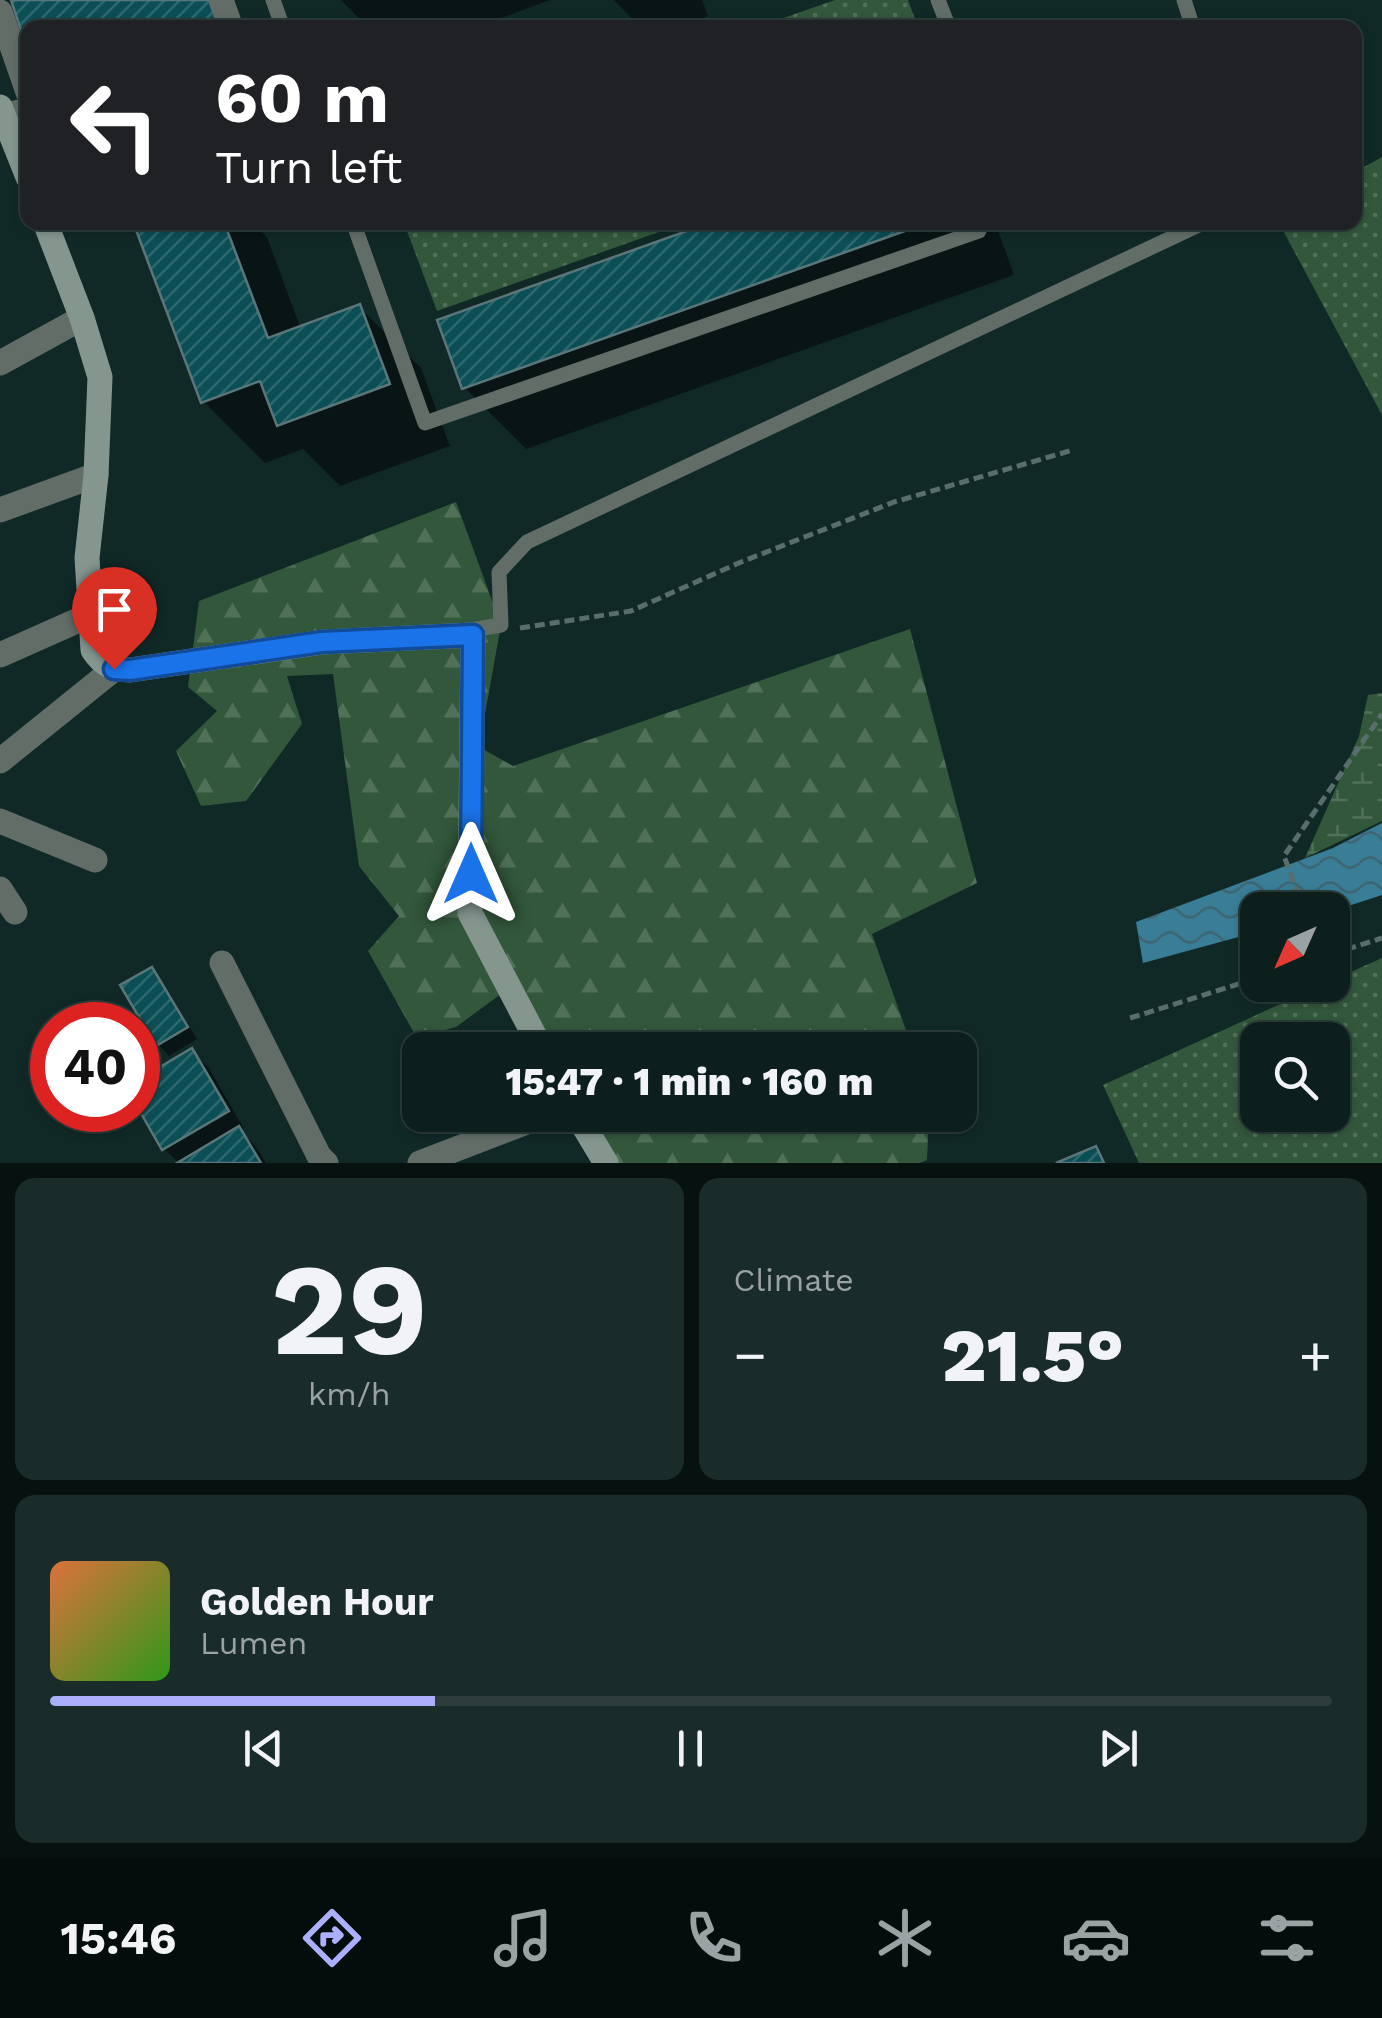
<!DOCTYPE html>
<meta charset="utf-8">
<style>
body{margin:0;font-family:"Work Sans",sans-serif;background:#1a2c2a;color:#f1f3f6;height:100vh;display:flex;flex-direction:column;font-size:38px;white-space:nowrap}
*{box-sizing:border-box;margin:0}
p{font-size:32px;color:#9aa2a4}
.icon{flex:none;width:55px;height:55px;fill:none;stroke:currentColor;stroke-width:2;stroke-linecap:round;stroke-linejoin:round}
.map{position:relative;height:1163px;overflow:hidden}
.details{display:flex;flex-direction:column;gap:15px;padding:15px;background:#071110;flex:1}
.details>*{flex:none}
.hud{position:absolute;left:20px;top:20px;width:1342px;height:210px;border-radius:20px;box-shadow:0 2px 8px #0004,0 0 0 2px #2c3d3b;background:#202124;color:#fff;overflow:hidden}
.needle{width:65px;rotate:225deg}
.buttons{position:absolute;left:1240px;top:892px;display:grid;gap:20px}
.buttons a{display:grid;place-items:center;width:110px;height:110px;border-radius:20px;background:#0c1f1d;box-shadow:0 2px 8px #0004,0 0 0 2px #2c3d3b;font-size:50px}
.speed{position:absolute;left:30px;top:1002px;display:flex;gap:20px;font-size:50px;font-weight:700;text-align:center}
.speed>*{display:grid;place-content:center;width:130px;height:130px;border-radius:50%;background:#0c1f1d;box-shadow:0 2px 8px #0004,0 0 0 2px #2c3d3b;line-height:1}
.speed .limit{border:15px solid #d22;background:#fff;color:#111}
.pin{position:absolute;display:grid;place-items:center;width:85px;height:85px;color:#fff;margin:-102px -42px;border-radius:50% 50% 50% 0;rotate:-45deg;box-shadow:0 0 10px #0007}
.pin .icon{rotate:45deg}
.me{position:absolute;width:110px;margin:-55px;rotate:0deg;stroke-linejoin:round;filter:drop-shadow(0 0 8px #0008)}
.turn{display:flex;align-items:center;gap:35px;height:210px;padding:0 30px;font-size:45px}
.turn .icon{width:130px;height:130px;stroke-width:2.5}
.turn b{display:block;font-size:70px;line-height:85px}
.big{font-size:75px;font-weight:800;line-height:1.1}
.details .widget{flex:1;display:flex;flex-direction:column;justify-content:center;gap:15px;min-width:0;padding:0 35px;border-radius:20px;background:#1a2c2a}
.details .dial{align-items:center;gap:0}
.dial b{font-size:130px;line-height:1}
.song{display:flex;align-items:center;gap:30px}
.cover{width:120px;height:120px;border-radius:15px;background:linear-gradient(135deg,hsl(20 70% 55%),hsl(110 70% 35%))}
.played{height:10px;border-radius:5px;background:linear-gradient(90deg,#acaffb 30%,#2c3d3b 30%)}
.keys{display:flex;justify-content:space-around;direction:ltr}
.heat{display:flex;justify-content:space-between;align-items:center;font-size:55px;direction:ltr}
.details .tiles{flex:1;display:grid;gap:15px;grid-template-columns:1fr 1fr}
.widget:last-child{grid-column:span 2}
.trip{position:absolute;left:402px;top:1032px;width:575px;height:100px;border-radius:20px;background:#0c1f1d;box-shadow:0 2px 8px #0004,0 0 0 2px #2c3d3b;font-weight:800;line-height:100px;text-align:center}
.tab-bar{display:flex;height:160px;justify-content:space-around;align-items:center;background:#050c0c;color:#9aa2a4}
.tab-bar .icon{width:70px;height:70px}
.tab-bar .current{color:#acaffb}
.tab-bar b{font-size:45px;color:#f1f3f6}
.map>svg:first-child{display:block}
</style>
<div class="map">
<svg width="1382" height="1163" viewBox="0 0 1382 1163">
<defs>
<pattern id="grass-dots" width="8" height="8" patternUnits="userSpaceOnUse" patternTransform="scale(2.5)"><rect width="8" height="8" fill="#32573b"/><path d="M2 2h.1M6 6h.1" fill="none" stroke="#507058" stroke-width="1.8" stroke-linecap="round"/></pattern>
<pattern id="forest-firs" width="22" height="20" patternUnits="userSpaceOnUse" patternTransform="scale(2.5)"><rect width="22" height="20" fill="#32573b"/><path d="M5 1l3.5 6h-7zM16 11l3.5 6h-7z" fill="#507058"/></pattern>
<pattern id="wetland-marsh" width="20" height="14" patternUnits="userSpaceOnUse" patternTransform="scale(2.5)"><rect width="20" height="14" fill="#32573b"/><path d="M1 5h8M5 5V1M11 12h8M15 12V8" fill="none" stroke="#507058"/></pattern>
<pattern id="water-waves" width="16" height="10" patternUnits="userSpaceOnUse" patternTransform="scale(2.5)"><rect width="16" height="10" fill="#397d96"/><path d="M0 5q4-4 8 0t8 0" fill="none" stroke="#3e6673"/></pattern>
<pattern id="building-hatch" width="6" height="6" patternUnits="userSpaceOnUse" patternTransform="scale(2.5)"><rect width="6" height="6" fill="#0b4e56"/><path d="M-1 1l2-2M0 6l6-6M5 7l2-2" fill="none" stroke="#2e686f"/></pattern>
</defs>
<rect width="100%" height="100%" fill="#102927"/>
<!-- grass -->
<path fill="url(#grass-dots)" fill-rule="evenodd" d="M835 0H908L918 27H758Z
M1382 157V415L1279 223 1355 222V172Z
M404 223V222L684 223 437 311Z
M1382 958V1163H1139L1103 1085 1322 985H1332L1333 980ZM1258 1040H1332V1115H1258Z"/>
<!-- forest -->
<path fill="url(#forest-firs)" d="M456 502 501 625 479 747 513 766 910 629 977 883 872 934 913 1050H538L501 994 456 1027 417 1038 368 951 399 916 359 866 333 674 287 676 302 724 246 801 201 806 176 751 217 711 188 687 199 601Z
M581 1115H929L927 1160 920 1163H613Z"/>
<!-- wetland -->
<path fill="url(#wetland-marsh)" d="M1382 693V821L1305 858 1359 736 1368 695Z"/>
<!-- water -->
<path fill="url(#water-waves)" d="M1382 823V895L1333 911 1258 910 1257 932 1143 963 1136 922 1333 848Z"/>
<!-- shadow -->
<path fill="#0007" d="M341 0H550L474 28H368Z
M614 0H702L708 16 678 28H641Z
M136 222H252L267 237 301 329 359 307 421 368 450 446 340 486 303 449 265 463 204 402Z
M719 222H995L1014 275 526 449 464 387Z
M151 970 162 981 197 1039 169 1056 158 1044Z
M191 1051 209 1068 244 1129 241 1131 256 1147 266 1163H179L164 1149 138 1103V1082Z"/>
<!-- building -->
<path fill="url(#building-hatch)" stroke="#5b7679" stroke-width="2.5" d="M11 0H213L222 28H28V51Z
M133 222H224L268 338 360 304 390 384 277 426 260 381 201 403Z
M712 222H930L462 389 437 320Z
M152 967 188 1027 156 1046 120 985Z
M192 1048 229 1111 162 1150 138 1108V1080Z
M239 1126 261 1163H177Z
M1096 1146 1104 1163H1056Z"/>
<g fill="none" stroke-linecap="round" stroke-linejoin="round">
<!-- path -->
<path stroke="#596e6c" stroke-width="5" stroke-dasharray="10 5" stroke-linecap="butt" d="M520 628 631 611 741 562 894 502 1073 450
M1304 910 1284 856 1382 714
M1332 954 1382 938
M1130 1018 1258 978"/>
<!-- lane -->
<path stroke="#626d68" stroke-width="15" d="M273 0 283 28
M938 0 949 28
M1184 0 1193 28
M353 222 425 423 979 231 975 222
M468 635 477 629 501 625 499 572 527 542 1205 222"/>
<!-- street -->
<path stroke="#626d68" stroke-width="25" d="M221 0 231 28
M0 12 28 92
M3 116 28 110
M0 363 82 318
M0 510 96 475
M0 655 90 615
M0 761 114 669
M0 821 95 860
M0 889 15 912
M222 963 319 1156 326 1163
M420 1163 545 1115"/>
<!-- secondary -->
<path stroke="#85968f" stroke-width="25" d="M0 107 28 177
M45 222 82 318 100 377 96 475 87 558 93 650C103 665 112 669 130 670L323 642 473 635 470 913 542 1050
M577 1115 606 1163"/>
</g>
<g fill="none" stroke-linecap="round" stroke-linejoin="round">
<defs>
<path id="route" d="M114 669 130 670 322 642 473 635 471 874"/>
</defs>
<!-- route casing -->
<use href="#route" stroke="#114b97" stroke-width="25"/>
<!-- route -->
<use href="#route" stroke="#1a73e8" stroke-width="18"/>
</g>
</svg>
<div class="buttons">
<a><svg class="needle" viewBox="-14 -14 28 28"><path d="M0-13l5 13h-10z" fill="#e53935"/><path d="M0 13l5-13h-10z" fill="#9aa2a4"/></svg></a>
<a><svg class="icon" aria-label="search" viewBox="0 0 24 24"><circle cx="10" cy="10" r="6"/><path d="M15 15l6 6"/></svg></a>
</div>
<div class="speed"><div class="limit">40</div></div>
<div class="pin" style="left:114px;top:669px;background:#d93025"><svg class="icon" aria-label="arrive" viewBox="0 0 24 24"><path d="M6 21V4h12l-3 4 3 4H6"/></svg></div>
<svg class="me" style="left:471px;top:874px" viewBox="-20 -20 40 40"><path d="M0-17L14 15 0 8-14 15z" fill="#1a73e8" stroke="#fff" stroke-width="4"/></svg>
<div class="trip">15:47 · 1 min · 160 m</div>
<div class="hud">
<div class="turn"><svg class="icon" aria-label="left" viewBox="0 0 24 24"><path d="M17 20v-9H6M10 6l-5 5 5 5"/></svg><div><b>60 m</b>Turn left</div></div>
</div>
</div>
<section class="details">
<div class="tiles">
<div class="widget dial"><b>29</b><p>km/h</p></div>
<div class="widget"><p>Climate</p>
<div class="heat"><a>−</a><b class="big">21.5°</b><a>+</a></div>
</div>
<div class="widget">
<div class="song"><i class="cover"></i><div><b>Golden Hour</b><p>Lumen</p></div></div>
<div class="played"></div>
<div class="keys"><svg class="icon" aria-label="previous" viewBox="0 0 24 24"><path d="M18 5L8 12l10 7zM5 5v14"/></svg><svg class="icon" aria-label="pause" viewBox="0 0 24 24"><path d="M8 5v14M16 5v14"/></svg><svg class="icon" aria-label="next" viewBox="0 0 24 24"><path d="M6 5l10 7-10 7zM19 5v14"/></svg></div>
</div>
</div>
</section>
<nav class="tab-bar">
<b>15:46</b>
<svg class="icon current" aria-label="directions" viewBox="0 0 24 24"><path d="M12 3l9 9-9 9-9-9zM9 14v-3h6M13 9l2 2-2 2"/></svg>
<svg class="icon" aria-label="music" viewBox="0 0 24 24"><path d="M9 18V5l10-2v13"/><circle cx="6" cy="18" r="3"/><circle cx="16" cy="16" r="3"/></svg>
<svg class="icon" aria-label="phone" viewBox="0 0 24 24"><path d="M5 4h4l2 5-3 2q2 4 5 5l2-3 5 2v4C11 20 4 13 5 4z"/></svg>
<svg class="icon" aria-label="climate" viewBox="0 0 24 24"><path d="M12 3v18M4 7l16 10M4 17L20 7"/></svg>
<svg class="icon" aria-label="car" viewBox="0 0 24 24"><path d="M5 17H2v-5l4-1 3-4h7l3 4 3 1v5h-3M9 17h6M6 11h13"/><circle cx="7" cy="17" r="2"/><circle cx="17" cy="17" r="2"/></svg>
<svg class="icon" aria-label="filters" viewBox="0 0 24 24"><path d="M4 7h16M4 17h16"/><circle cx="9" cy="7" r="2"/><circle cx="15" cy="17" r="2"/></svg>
</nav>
